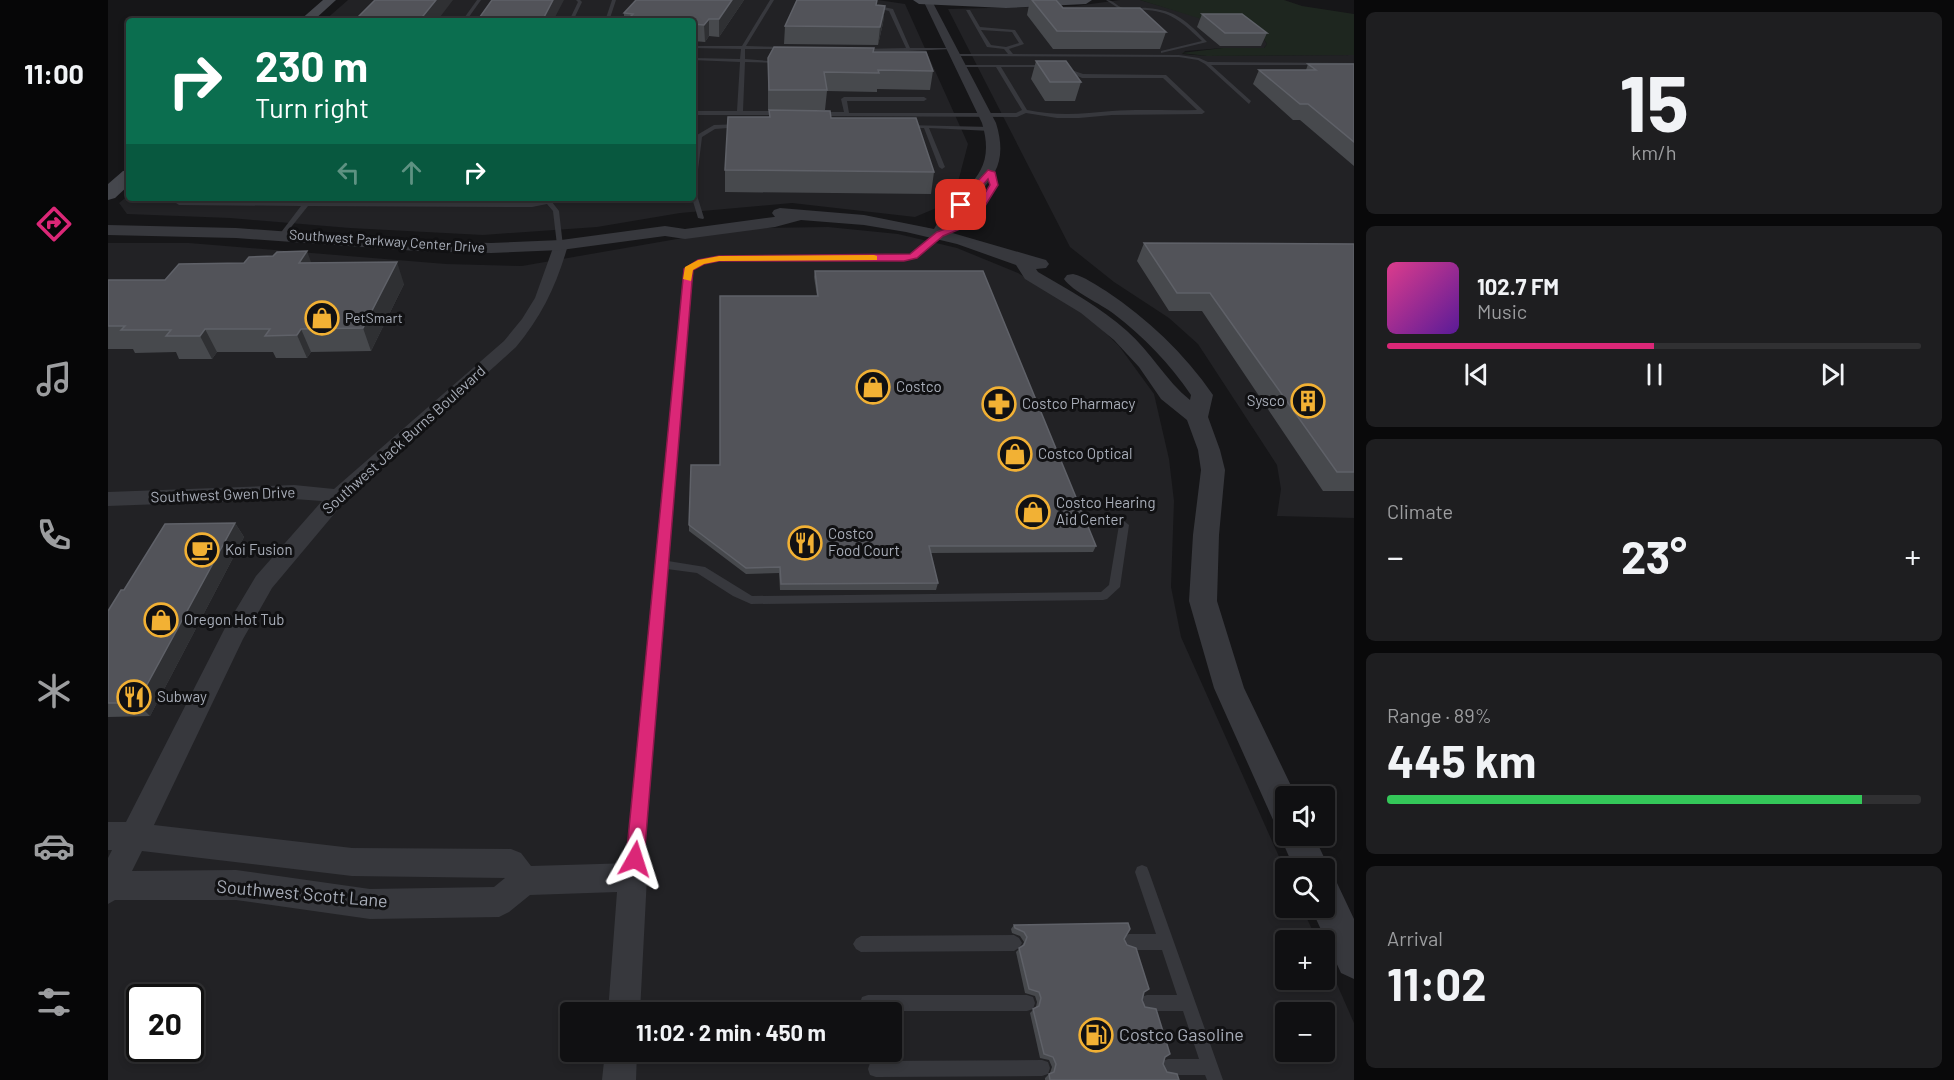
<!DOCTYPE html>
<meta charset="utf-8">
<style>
body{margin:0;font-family:Barlow,sans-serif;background:#1e1e20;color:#f1f3f6;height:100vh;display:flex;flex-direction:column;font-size:22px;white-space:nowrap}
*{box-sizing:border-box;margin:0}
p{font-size:20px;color:#9c9d9f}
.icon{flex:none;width:33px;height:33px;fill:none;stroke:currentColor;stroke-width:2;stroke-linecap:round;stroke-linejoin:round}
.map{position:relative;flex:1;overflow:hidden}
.sheet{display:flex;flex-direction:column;gap:12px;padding:12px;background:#09090a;width:600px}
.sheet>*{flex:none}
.hud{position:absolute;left:18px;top:18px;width:570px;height:183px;border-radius:6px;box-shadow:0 3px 9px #0003,0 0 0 2px #303032;background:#0b6e4f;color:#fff;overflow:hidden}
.tools{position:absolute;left:1167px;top:786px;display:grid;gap:12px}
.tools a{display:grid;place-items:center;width:60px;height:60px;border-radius:6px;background:#101012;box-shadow:0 3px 9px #0003,0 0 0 2px #303032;font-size:30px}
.speed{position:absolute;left:18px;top:984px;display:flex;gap:12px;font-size:30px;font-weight:700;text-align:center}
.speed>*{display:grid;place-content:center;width:78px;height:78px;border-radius:50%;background:#101012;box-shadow:0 3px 9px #0003,0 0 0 2px #303032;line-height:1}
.speed .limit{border:3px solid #111;border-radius:9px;background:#fff;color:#111}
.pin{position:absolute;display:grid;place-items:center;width:51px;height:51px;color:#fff;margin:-26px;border-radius:12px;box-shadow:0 3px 9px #0006}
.me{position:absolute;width:66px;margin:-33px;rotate:6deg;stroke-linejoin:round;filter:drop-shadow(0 0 4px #0008)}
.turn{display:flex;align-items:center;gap:21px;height:126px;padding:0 30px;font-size:27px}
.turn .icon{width:78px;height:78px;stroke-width:2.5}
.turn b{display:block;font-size:42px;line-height:51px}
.lanes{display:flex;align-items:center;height:57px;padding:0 30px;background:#0003;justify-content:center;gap:30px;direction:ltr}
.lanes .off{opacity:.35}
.big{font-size:45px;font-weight:700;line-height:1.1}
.sheet .widget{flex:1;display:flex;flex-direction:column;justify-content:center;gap:9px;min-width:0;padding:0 21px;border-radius:9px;background:#1e1e20}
.sheet .dial{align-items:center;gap:0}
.dial b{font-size:78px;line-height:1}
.song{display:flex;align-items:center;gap:18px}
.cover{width:72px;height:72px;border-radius:9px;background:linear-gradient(135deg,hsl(330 70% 55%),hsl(270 70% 35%))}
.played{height:6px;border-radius:3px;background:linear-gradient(90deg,#db2777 50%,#303032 50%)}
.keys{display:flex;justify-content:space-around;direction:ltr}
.heat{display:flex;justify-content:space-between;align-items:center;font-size:33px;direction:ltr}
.charge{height:9px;border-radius:4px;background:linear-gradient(90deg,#34c759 89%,#303032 0)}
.trip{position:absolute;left:452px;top:1002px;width:342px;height:60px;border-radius:6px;background:#101012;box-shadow:0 3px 9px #0003,0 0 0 2px #303032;font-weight:700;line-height:60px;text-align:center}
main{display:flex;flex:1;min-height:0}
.menu{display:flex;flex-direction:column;width:108px;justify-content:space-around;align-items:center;background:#060607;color:#9c9d9f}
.menu .icon{width:42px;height:42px}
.menu .selected{color:#db2777}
.menu b{font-size:27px;color:#f1f3f6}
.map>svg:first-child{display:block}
</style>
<main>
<nav class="menu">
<b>11:00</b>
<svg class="icon selected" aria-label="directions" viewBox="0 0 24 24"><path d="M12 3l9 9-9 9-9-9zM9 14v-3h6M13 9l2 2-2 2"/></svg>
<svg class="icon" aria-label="music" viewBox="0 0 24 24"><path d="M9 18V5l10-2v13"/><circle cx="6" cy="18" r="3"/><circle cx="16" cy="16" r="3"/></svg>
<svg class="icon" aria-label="phone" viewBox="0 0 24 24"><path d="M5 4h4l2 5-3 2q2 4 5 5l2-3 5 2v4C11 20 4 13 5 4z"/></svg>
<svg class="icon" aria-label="climate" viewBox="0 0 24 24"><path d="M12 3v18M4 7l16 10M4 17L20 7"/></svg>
<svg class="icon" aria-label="car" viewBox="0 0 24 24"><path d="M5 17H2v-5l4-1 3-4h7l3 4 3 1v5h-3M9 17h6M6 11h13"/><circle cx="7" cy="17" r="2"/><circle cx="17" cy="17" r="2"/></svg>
<svg class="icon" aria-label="filters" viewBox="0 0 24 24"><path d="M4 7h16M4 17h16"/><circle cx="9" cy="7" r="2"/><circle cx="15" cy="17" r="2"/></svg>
</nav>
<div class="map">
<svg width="1246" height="1080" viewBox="0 0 1246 1080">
<rect width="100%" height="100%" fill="#161618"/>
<!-- built -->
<path fill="#222225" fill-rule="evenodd" d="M240 0H770L797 4 860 144 845 201 807 217 684 203 572 213 489 227 375 235 242 228 122 218 19 214 11 203 21 195V198H585V21H216Z
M1012 0H1032L1104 21 1155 38 1159 44 1156 48H1115L1077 51 1074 54 1099 56 1246 55V518L1169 516 1173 489 1169 465 1090 344 1061 318 1006 282 962 247 840 9 968 6Z
M720 227 790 234 849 248 910 273 976 312 1011 346 1046 394 1061 459 1066 501 1063 587 1073 637 1177 870 1178 908H1194L1209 940H1178V980H1216L1217 957 1246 1023V1080H0V243H81L338 264 414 266 609 232 654 228ZM32 998H82V1048H32ZM462 1012H783V1052H462ZM1178 1012H1216V1052H1178Z"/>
<!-- green -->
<path fill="#1e261f" d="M1032 0H1176L1194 6 1246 14V55L1099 56 1073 53 1115 48H1156L1159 44 1155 38Z"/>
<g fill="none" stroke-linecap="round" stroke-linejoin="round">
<!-- service -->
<path fill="#37383d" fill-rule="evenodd" d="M369 0H373L358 21H354Z
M468 0H472L474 2 465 21H461L470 2Z
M504 0H508L501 21H497Z
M662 0H666L638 46 680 47 682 48 680 49H637V59L674 62 672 63 637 62 635 111H675L678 113 675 115H585V111H629L632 62 585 60V58L632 59 633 49 585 48V46H634Z
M734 0H742L785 9 802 48H842L844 49 801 51H751L753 49 798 48 781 11Z
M998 0C1006 0 1008 6 1015 8 1022 10 1032 7 1039 8 1068 10 1080 22 1099 42L1053 53V51L1094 41C1066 14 1057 8 1016 10L1015 19H1008V17H1011L1012 11H1002V9L1010 8Z
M858 10H862L872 27 907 30 916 44 901 49 905 54 1071 55 1091 58 1100 62 1246 63V65H1103L1143 101 1141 104 1097 64 1090 60 1071 57 843 56 845 54H900L896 49 879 47ZM873 30 904 32 911 43 898 47 883 45Z
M851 65H942L940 67H893L919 110C948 116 974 114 1004 111 1032 109 1061 111 1089 110L1055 78H974L953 69 955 67 975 74 1058 75 1097 112 1094 114 1004 115 971 118H949L918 113 909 117 708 116 705 114 708 112H736L733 99 736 97H816L819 99 816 101H739L741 113H908L914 110 888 67H849Z
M635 124V126L633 127 607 129 594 137 588 186 585 188V161L589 135 606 125Z
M797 125 883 127 886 129 883 131 821 128 837 167 834 169 831 167 816 128H799L797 127Z
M585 190 588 192 596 218 595 219 590 218 584 198H585Z
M439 198H445L444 202 451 211 455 246 449 245 445 211 439 204 424 207 200 206 176 236 174 237 171 235 193 206 71 205 68 203 71 201 424 203 438 201Z
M830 233 835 234 809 258 796 260H611L595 264 585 270 560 561 597 567 644 596 993 592 1001 585 1011 525 1016 521 1021 525 1012 587 999 599 995 600 643 604 625 596 589 573 559 569 532 877 530 882 525 884 520 882 518 877 577 269 590 260 611 256H796L804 254Z
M1034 865 1039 867 1041 872 1115 1080H1099L1097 1075H1060L1054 1073 1052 1067 1054 1061 1060 1059H1091L1075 1011H1039L1033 1009 1031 1003 1033 997 1039 995H1069L1054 950H1021L1016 947 1013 942 1016 937 1021 934H1048L1027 872 1029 867Z
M906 935 911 938 914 943 911 948 906 951 753 952 748 949 745 944 748 939 753 936Z
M760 995H919L925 997 927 1003 925 1009 919 1011H760L754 1009 752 1003 754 997Z
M934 1060 940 1062 942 1068 940 1074 934 1076 768 1077 762 1075 760 1069 762 1063 768 1061Z"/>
<!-- minor -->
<path fill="#37383d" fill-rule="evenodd" d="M453 241 460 245C449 284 434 316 408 347L237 501 164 588 135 639 46 825 244 848 403 849 413 853 423 866 525 863 535 867 539 877 532 1012H500L509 892 422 895 401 912 391 917 262 919 128 900H7L0 904V858L4 850H0V822H18L117 628 148 576 214 501 186 499 0 506V492L186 485 226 489 396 341 414 319 427 298 446 245ZM34 851 244 876 397 878 386 887 262 889 128 870 24 871Z
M497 1052H529L528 1080H494Z"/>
<!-- tertiary -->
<path fill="#37383d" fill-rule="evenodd" d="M815 0 824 1 888 123C906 181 864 188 841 232L938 260 941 264 938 268 928 269 930 272C961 290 992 307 1019 331 1043 352 1058 381 1082 400L1083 395C1062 364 1036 337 1006 314 993 304 964 291 956 279L959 275 965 274C977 277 988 285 998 291 1040 319 1076 353 1105 395L1100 417 1112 450 1117 470 1111 535 1109 601 1136 688 1188 796H1178V836H1206L1221 868 1217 879 1229 883 1246 919V979L1233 973 1203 908H1216V868H1186L1172 836 1176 826 1166 822 1106 688 1081 601 1085 535 1093 470 1090 450 1079 420 1053 399 1031 367 1006 340 973 313 917 279 908 265 849 244 798 232 756 225 693 220 667 227 577 239 557 236 453 250 383 253 310 251 128 238 0 235V225L128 228 310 241 383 243 453 240 557 226 577 229 666 217H667L664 213 666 210 672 208 756 215 826 229C850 185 891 180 874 123Z"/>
<!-- secondary -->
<path fill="#45474d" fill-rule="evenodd" d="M215 0H228L205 21H191Z
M805 0H984L978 4 898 8 811 4Z
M21 170V185L7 198 0 200V184L15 171Z"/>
</g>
<!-- wall -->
<path fill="#47494d" d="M636 0 611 37 601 36 597 42 585 41V21H516V13Z
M922 0H948L955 8 1058 32 1052 49H945L919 15Z
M769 5 777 6 775 23 770 45 676 44 677 26Z
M1094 14 1159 33 1153 46H1112L1089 27Z
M766 52 825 71 822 90 769 89V92L719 91 717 110H660V58Z
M928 61 973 82 967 101H937L923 79Z
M1200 64H1246V166L1192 120H1185L1145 84 1151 70H1198Z
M723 118 826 172 823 194 617 192V170Z
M1036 243 1246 244V491H1215L1094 311H1061L1029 261Z
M203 263 296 284 263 351 203 352 199 358H168L165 352H109L104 359H71L68 352 27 353 25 349H0V280H57Z
M707 271 988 546 985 552 823 553 830 583 828 590H672L671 573 638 574 581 531V525L612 465 709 296 706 277Z
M127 523 136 537 42 716 0 717V611L16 590Z
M906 925 1016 939 1035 994 1034 1000 1057 1057 1055 1064 1059 1072 1071 1080H937V1078L942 1073 944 1067 941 1060 932 1058 922 1013 928 1007 929 1002 927 996 917 993 908 952 914 946 916 942 912 936 904 933 903 929Z"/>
<!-- shaded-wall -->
<path fill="#2f3033" d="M328 0H345L329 21H311Z
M445 0H456L445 21H434Z
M624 0H636L611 37V19Z
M777 6 775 23 770 45 772 27Z
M601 19V36L597 42 596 25Z
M199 251 207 273 191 263Z
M289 262 296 284 263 351 255 328Z
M97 329 109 352 104 359 92 336Z
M193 329 203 352 199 358 189 335Z
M127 523 136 537 42 716 29 703Z"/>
<!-- building -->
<path fill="#525359" stroke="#5f6168" stroke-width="1.5" d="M267 0H328L311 21H246Z
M384 0H445L434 21H369Z
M528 0H624L611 19H601L596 25 585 24V21H535L519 20 525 14 516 13Z
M689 0H769L768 5 777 6 772 27 677 26Z
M924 0H948L955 8H1032L1058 32 949 31Z
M1094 14H1134L1159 33H1117Z
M666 47 766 48 765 52H818L825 71 770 70 771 73 716 72 719 90H661L660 58Z
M928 61H958L973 82H942Z
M1200 64H1246V142L1200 104H1192L1151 70H1208Z
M661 110 722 111 723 118H808L826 172 617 170 620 117H662Z
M1036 243 1246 244V472H1229L1102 293H1069Z
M199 251 191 263 289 262 255 328 193 329 189 335 157 336 162 329H97L92 336H58L63 330H13L17 326H0V280H57L71 264 136 263 141 257 165 256 169 252Z
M707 271H875L988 546H821L830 583 673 584 672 567 638 568 581 525 583 465H612V296H710Z
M127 523 29 703H0V611L13 590H16L57 524Z
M1020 923 1022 929 1016 939 1019 945 1028 948 1041 989 1036 992 1034 1000 1037 1007 1048 1009 1062 1054 1057 1057 1055 1064 1059 1072 1069 1074 1071 1080H942L941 1074 946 1072 948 1064 945 1057 936 1054 925 1009 931 1006 933 998 931 992 921 989 911 948 916 945 919 937 916 932 907 928 906 925Z"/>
<!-- route -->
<path fill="#db2777" stroke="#8e194d" stroke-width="1.5" d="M880 170 887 172 890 185 872 214 859 226 835 236 809 258 796 261H611L596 264 585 270 536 859 533 865 527 868 520 865 518 859 576 269 590 260 611 256 802 254 829 232 853 223 866 211 882 185 880 179 856 206 848 205Z"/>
<!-- slow -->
<path fill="#f59e0b" d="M766 255 769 256V260L611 261 596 264 585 270 583 281 575 279 577 267 590 260 611 256Z"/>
<!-- icons -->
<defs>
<symbol id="shop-ring" viewBox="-11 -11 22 22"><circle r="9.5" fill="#111113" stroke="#f2b134" stroke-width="1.5"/><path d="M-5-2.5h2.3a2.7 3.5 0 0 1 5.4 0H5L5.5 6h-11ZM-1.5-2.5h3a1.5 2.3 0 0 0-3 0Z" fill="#f2b134"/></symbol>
<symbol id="building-ring" viewBox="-11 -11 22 22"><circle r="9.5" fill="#111113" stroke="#f2b134" stroke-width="1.5"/><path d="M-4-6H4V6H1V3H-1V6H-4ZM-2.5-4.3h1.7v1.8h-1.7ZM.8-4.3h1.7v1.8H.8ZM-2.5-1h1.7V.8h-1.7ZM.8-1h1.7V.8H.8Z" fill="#f2b134"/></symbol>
<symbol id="pharmacy-ring" viewBox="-11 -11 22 22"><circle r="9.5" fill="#111113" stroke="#f2b134" stroke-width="1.5"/><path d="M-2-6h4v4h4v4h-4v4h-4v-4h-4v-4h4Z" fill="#f2b134"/></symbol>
<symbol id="restaurant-ring" viewBox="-11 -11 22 22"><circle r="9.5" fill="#111113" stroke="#f2b134" stroke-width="1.5"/><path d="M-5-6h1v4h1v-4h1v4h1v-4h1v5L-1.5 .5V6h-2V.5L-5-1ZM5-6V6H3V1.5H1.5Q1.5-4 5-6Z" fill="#f2b134"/></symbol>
<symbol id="cafe-ring" viewBox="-11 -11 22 22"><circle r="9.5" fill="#111113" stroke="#f2b134" stroke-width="1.5"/><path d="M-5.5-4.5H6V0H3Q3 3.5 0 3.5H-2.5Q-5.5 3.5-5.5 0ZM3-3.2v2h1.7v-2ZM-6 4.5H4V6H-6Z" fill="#f2b134"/></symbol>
<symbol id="fuel-ring" viewBox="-11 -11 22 22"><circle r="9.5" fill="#111113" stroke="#f2b134" stroke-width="1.5"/><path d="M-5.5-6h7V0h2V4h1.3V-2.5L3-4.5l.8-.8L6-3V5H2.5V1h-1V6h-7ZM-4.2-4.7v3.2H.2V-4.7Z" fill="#f2b134"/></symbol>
</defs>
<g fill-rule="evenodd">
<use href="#shop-ring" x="195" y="299" width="38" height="38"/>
<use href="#shop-ring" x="746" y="368" width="38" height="38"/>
<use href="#building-ring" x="1181" y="382" width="38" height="38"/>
<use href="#pharmacy-ring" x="872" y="385" width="38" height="38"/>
<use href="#shop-ring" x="888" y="435" width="38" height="38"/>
<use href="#shop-ring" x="906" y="493" width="38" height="38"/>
<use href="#restaurant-ring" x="678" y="524" width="38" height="38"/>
<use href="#cafe-ring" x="75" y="531" width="38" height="38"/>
<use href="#shop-ring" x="34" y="601" width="38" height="38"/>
<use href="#restaurant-ring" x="7" y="678" width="38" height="38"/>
<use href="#fuel-ring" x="969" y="1016" width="38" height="38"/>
</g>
<g text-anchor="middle" stroke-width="6" stroke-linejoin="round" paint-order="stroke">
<!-- far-street labels -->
<g font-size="14" fill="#a8adb8" stroke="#111113">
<text transform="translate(279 241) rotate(4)" y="5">Southwest Parkway Center Drive</text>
</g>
<!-- far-poi labels -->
<g font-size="14" fill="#a8adb8" stroke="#111113" text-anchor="start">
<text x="237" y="323">PetSmart</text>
</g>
<!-- poi labels -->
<g font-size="15" fill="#a8adb8" stroke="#111113" text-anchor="start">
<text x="788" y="392">Costco</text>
<text x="1177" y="406" text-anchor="end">Sysco</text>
<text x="914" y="409">Costco Pharmacy</text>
<text x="930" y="459">Costco Optical</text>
<text x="948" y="508">Costco Hearing<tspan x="948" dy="17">Aid Center</tspan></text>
<text x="720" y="539">Costco<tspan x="720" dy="17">Food Court</tspan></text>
<text x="117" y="555">Koi Fusion</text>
<text x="76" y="625">Oregon Hot Tub</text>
<text x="49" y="702">Subway</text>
</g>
<!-- street labels -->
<g font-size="15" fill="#a8adb8" stroke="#111113">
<text transform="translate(296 440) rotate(-42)" y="5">Southwest Jack Burns Boulevard</text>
<text transform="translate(115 495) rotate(-2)" y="5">Southwest Gwen Drive</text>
</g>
<!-- near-street labels -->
<g font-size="18" fill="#a8adb8" stroke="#111113">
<text transform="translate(194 894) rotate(5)" y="6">Southwest Scott Lane</text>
</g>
<!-- near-poi labels -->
<g font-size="18" fill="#a8adb8" stroke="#111113" text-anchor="start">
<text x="1011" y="1041">Costco Gasoline</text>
</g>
</g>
</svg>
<div class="tools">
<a><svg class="icon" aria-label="sound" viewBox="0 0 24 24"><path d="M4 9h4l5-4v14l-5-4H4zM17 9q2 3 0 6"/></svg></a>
<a><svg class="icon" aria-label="search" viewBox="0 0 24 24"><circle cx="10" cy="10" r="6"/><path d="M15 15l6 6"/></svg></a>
<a>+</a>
<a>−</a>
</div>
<div class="speed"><div class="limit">20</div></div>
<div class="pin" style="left:853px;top:205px;background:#d93025"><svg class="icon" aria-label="arrive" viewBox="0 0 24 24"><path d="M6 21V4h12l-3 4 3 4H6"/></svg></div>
<svg class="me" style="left:527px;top:859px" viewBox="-20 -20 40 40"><path d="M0-17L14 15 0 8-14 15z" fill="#db2777" stroke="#fff" stroke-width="4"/></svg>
<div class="trip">11:02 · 2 min · 450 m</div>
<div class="hud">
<div class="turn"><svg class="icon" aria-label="right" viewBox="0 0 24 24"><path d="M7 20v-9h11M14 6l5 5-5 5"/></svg><div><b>230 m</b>Turn right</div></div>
<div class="lanes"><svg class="icon off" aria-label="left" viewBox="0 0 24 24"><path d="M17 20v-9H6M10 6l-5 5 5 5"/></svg><svg class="icon off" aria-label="ahead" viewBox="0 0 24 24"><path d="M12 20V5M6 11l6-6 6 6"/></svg><svg class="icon" aria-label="right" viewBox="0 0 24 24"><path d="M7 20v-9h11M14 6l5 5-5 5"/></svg></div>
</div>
</div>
<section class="sheet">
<div class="widget dial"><b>15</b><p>km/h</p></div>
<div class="widget">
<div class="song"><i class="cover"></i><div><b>102.7 FM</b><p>Music</p></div></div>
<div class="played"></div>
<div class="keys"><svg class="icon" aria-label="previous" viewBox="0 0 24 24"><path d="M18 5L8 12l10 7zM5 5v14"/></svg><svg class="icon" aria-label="pause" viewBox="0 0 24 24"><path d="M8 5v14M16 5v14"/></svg><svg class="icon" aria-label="next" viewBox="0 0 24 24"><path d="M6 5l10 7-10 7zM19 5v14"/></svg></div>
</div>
<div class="widget"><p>Climate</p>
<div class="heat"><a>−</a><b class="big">23°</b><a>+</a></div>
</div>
<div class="widget"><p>Range · 89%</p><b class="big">445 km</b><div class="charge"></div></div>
<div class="widget"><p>Arrival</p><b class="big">11:02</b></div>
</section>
</main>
